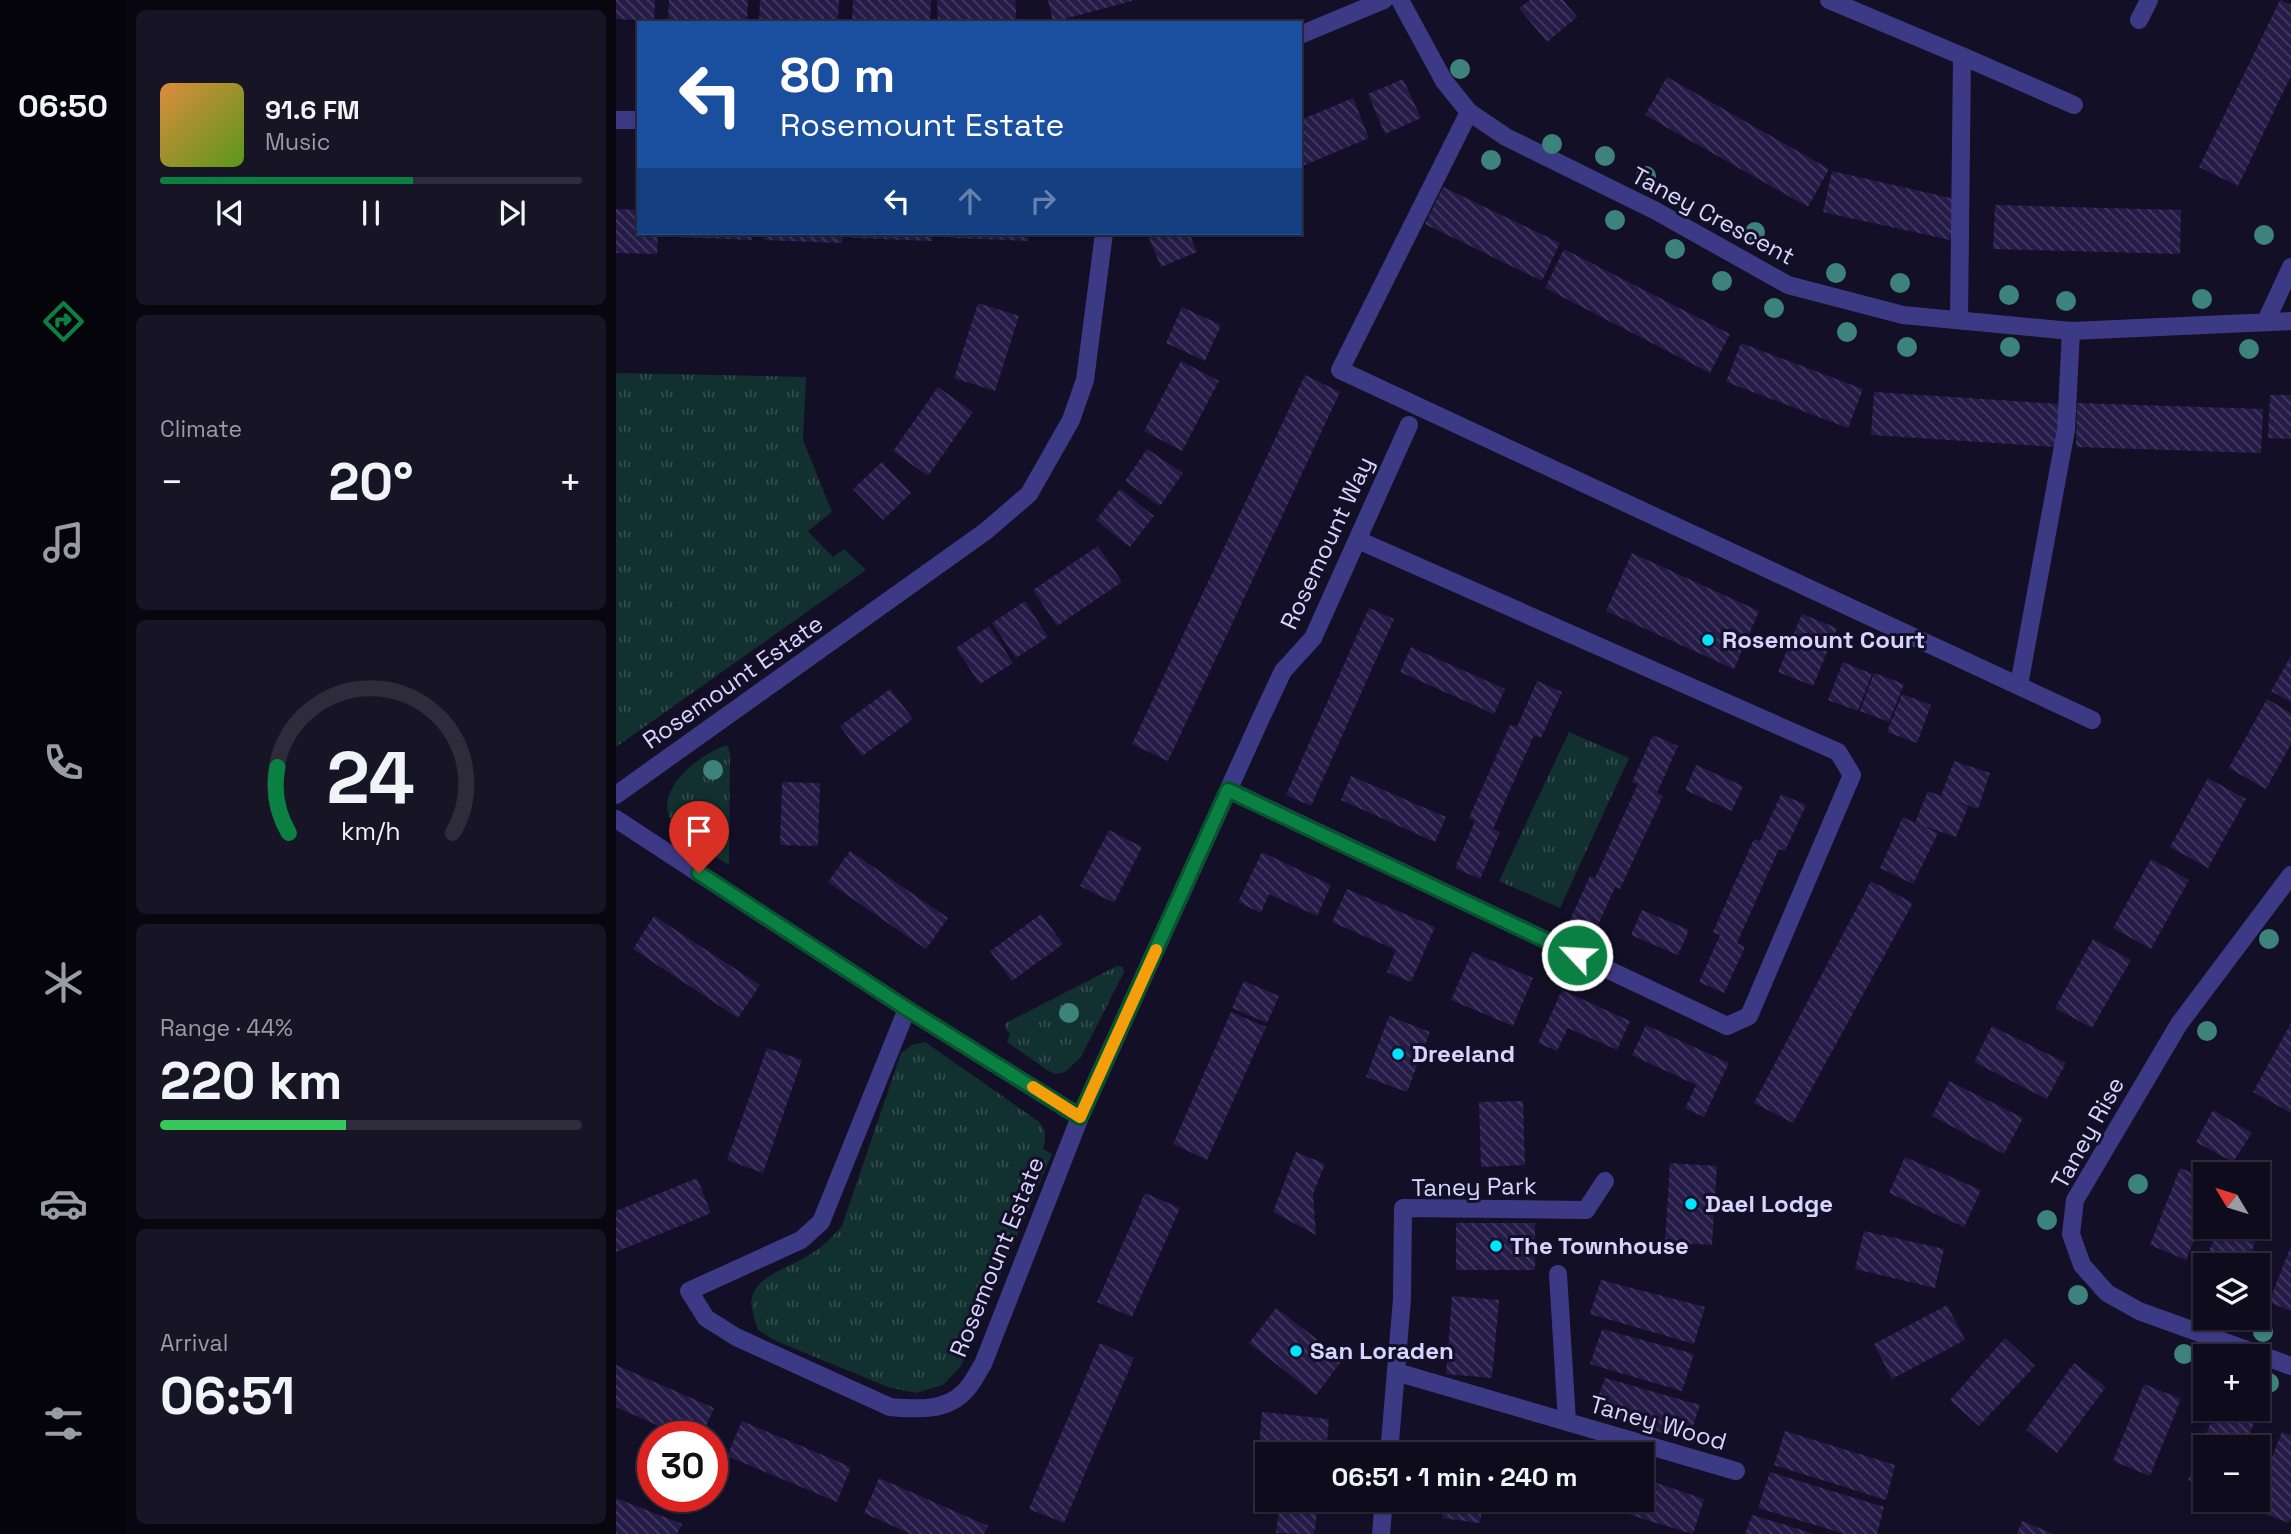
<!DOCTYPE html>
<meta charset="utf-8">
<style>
body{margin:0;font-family:"Space Grotesk",sans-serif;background:#171425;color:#f1f3f6;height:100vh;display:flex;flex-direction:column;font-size:26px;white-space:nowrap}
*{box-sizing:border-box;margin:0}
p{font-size:23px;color:#9b9ba3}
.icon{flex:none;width:38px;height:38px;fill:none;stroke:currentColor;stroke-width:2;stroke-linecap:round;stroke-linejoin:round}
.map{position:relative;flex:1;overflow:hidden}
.side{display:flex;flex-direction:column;gap:10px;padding:10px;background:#08060f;width:490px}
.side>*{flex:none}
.top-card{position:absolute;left:21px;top:21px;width:665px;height:214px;border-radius:0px;box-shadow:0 2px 5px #0004,0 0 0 2px #2e2b3b;background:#1a4fa0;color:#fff;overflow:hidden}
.needle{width:46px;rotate:308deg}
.tools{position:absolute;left:1577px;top:1162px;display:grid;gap:14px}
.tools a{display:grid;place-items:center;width:77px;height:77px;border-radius:0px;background:#0e0b1c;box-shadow:0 2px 5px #0004,0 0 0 2px #2e2b3b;font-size:35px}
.speed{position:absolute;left:21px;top:1421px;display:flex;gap:14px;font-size:35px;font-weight:700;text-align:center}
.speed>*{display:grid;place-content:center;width:91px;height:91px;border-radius:50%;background:#0e0b1c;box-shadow:0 2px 5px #0004,0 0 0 2px #2e2b3b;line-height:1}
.speed .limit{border:10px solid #d22;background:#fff;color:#111}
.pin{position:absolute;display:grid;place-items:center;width:60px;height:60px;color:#fff;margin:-72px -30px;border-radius:50% 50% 50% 0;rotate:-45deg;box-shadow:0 0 7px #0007}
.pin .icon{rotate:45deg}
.me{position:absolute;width:77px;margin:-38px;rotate:295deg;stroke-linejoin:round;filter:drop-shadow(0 0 5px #0008)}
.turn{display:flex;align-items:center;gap:24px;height:147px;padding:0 28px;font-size:32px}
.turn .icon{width:91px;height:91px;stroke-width:2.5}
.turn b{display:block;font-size:49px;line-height:60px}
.lanes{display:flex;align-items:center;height:66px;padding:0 28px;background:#0003;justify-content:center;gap:35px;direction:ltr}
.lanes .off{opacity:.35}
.big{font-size:52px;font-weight:600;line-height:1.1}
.side .widget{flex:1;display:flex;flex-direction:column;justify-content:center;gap:10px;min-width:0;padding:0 24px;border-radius:10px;background:#171425}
.side .dial{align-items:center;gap:0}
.dial svg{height:182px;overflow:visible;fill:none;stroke:#2e2b3b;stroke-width:7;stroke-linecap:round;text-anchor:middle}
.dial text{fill:#f1f3f6;stroke:none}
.song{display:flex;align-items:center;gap:21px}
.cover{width:84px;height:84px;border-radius:10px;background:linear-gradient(135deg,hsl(30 70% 55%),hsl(90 70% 35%))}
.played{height:7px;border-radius:4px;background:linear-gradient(90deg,#0b8043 60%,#2e2b3b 60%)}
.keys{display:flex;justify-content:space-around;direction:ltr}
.heat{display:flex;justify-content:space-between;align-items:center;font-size:38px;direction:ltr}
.charge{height:10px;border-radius:5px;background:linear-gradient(90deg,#34c759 44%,#2e2b3b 0)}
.trip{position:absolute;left:639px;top:1442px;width:399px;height:70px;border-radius:0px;background:#0e0b1c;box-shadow:0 2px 5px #0004,0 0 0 2px #2e2b3b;font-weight:600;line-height:70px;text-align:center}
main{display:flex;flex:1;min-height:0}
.dock{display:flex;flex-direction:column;width:126px;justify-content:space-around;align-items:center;background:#06040b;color:#9b9ba3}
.dock .icon{width:49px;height:49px}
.dock .active{color:#0b8043}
.dock b{font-size:32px;color:#f1f3f6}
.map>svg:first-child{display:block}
</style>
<main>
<nav class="dock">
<b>06:50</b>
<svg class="icon active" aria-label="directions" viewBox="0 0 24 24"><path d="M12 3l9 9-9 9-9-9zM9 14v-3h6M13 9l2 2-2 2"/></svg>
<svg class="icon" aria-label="music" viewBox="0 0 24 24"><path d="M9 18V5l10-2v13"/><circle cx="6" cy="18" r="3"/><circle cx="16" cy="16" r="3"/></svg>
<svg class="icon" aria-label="phone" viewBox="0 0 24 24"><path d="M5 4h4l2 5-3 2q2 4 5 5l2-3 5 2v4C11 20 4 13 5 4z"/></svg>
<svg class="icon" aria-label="climate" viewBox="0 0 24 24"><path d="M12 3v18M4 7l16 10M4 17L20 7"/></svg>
<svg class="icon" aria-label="car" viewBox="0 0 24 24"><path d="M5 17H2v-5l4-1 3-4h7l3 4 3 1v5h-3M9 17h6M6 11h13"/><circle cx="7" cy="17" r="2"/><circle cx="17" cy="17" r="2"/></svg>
<svg class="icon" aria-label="filters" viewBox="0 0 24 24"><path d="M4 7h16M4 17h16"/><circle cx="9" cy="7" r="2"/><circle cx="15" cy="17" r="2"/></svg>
</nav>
<section class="side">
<div class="widget">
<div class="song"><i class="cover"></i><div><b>91.6 FM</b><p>Music</p></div></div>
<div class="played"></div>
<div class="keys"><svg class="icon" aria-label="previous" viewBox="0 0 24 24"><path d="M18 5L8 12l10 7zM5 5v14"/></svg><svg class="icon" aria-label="pause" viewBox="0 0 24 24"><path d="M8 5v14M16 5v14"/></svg><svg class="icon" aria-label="next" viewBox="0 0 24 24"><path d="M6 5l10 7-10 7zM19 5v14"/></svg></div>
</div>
<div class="widget"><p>Climate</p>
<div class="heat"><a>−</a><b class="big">20°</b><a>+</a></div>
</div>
<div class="widget dial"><svg viewBox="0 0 100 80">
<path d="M14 69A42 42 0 1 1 86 69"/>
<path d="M14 69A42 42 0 0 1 9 40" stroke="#0b8043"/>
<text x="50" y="56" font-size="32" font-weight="700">24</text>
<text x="50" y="72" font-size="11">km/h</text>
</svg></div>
<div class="widget"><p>Range · 44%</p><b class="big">220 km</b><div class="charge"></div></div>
<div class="widget"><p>Arrival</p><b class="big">06:51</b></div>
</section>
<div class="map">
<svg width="1675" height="1534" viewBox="0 0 1675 1534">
<defs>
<pattern id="grass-tufts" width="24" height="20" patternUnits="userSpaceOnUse" patternTransform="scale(1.75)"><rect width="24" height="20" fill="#12302f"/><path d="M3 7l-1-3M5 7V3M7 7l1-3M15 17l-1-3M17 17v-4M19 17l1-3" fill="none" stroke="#344d4e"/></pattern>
<pattern id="building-back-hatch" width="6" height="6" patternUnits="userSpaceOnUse" patternTransform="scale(1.75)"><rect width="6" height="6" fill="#241b47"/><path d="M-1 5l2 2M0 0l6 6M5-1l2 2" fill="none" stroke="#433b63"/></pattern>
</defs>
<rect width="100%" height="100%" fill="#130f26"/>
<!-- grass -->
<path fill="url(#grass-tufts)" d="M0 373 190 377 187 440 216 512 192 531 217 557 228 549 250 570 0 747Z
M953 732 1013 758 944 908 883 881Z
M111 745 114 753 113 865C97 855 76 845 63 832 28 797 79 756 111 745Z
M501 966 507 967 508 972 465 1057 449 1072 439 1074 431 1070 391 1042 394 1034 389 1028 390 1023Z
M309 1042 422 1121C431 1130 430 1137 427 1149L436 1154 345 1366 327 1385 300 1393 272 1387 160 1341 142 1330C139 1321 134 1307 136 1297 142 1276 171 1268 188 1258 203 1250 215 1239 226 1226L285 1053 296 1045Z"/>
<!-- building -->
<path fill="url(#building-back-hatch)" d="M0 0H39L38 21 0 19Z
M53 0H132L131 23 52 20Z
M144 0H223L222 23H143Z
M237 0H315L314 23H236Z
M321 0H399L401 23H322Z
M432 0H516V1L437 22Z
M914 0H947L961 17 931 42 903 8Z
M1664 0 1675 5V76L1622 186 1583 167Z
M1051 77 1213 169 1192 207 1029 115Z
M787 79 805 118 769 134 752 94Z
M737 98 753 138 684 167V120Z
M1216 171 1343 200 1334 240 1207 212Z
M827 187 944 243 926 281 809 224Z
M1379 205 1565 210 1564 254 1377 249Z
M0 209 23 210V233H42L41 254 0 253Z
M58 233H136V240L58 237Z
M148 233H227L226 243 148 240Z
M238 233H316V241L237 238Z
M334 233H413L412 241 334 238Z
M531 233H573L581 252 545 267Z
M948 249 1114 334 1094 373 929 288Z
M362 303 403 316 379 391 338 378Z
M566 307 605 325 589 361 550 343Z
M1125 343 1247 389 1232 428 1110 382Z
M565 361 603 381 566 451 528 431Z
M689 375 724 392 552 761 516 744Z
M322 387 357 412 312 476 277 451Z
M1258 392 1444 404 1441 447 1255 435Z
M1654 395H1675V439L1652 438Z
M1461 403 1647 409 1645 453 1460 447Z
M531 449 567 473 544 506 509 481Z
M266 462 295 493 267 520 237 489Z
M504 489 538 516 514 547 480 520Z
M482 546 506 582 441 626 417 590Z
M1016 553 1143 611 1118 669 990 611Z
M409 601 432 637 400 658 376 623Z
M753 608 778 619 695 806 670 795Z
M1186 614 1221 628 1197 686 1162 672Z
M373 626 397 663 364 684 340 648Z
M795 647 889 689 878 714 784 672Z
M1675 656V702L1655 691Z
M1227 662 1256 674 1242 711 1212 700Z
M1258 673 1288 684 1273 722 1244 711Z
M921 681 946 692 925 738 918 735 877 829 884 832 864 879 839 868 859 821 853 818 894 725 901 727Z
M274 689 297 719 246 756 224 726Z
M1286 694 1315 705 1301 743 1271 732Z
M1651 699 1675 713V744L1650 789 1613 768Z
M1037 735 1062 746 1041 793 1047 796 1004 889 999 887 978 934 953 922 974 876 979 878 1022 784 1016 782Z
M1338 761 1374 773 1362 809 1337 800 1352 807 1340 837 1304 825 1322 833 1297 884 1264 868 1287 817 1299 823 1312 791 1325 796Z
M1080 765 1127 786 1116 811 1069 790Z
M735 776 830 817 819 842 725 800Z
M1592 778 1630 799 1592 868 1554 847Z
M166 782 204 783 202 846 164 845Z
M1165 794 1190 805 1169 851 1163 849 1121 943 1129 947 1108 993 1083 982 1104 935 1097 932 1138 839 1144 841Z
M493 830 526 847 498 903 464 886Z
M234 851 332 918 310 949 212 882Z
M646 852 715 885 701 916 653 894 645 913 622 902Z
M1535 859 1573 880 1535 949 1497 928Z
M1255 881 1297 903 1177 1123 1138 1103Z
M731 889 819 927 795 982 771 972 780 950 716 922Z
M1026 910 1073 930 1062 955 1015 935Z
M425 914 447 944 396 981 374 951Z
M38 916 144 985 122 1018 17 949Z
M1477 939 1515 960 1476 1028 1439 1008Z
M856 952 917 978 897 1026 835 1000Z
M628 981 663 996 651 1023 616 1008Z
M946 990 1014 1021 1001 1050 952 1028 941 1051 922 1043Z
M615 1012 650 1027 591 1160 557 1144Z
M773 1016 814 1032 791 1092 750 1077Z
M1675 1023V1113L1637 1092Z
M1030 1025 1113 1063 1088 1117 1069 1108 1080 1085 1016 1055Z
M1376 1026 1450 1063 1431 1099 1358 1062Z
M151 1048 186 1060 147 1173 111 1160Z
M1333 1081 1407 1118 1388 1154 1316 1116Z
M907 1101 909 1165 865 1167 863 1102Z
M1597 1110 1636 1133 1617 1162 1580 1142Z
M680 1152 709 1164 697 1194 700 1235 657 1212Z
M1289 1157 1365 1190 1348 1227 1273 1193Z
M1054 1163 1101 1166 1096 1245 1049 1242Z
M1564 1168 1589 1178V1213L1570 1260 1534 1245Z
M81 1178 95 1213 0 1252V1211Z
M529 1193 564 1208 516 1317 481 1302Z
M1642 1200 1654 1205 1630 1265H1587L1603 1227H1642Z
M840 1223H919V1270H840Z
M1248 1231 1328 1249 1319 1288 1239 1269Z
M1675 1246V1311L1653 1302Z
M985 1280 1089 1307 1078 1344 974 1314Z
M836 1296 883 1300 876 1378 830 1374Z
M1331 1305 1349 1340 1276 1379 1258 1344Z
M660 1308 727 1359 700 1395 633 1343Z
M986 1329 1078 1354 1066 1391 974 1364Z
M1389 1338 1419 1366 1363 1426 1334 1400Z
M484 1343 518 1358 448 1523 413 1509Z
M1458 1363 1490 1387 1441 1453 1410 1430Z
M0 1365 98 1408 85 1437H68L0 1407Z
M989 1378 1084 1405 1072 1441 977 1411Z
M1528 1384 1565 1399 1534 1476 1497 1461Z
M1600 1409H1617L1640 1418 1628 1447H1589V1486L1572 1480Z
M646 1412 713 1419 710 1454 643 1450Z
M126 1421 235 1467 221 1502 111 1456Z
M1169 1431 1279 1465 1270 1500 1158 1465Z
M1666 1432 1675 1435V1517L1673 1523 1636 1509Z
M835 1443 874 1447 873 1454H834Z
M1154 1472 1268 1507 1261 1534H1229L1142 1508Z
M263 1478 372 1526 368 1534H295L248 1513Z
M1026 1478 1088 1499 1077 1534 1011 1514 1016 1500H1026Z
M0 1498 66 1524 61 1534H0Z
M664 1500H703L698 1534 660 1533Z
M828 1500H867L864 1523 826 1518Z
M1136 1515 1196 1533V1534H1129Z
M1406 1521 1438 1534H1401Z"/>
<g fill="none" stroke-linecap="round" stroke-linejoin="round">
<!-- lane -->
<path stroke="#3d3a85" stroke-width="18" d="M1213 0 1346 56 1343 320
M1523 20 1533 0
M1346 56 1458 105
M853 112 724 370 1476 720
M1403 685 1450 430 1455 331"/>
<!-- street -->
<path stroke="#3d3a85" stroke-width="18" d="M784 0 828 81 853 112 890 137 1040 211 1172 285 1287 315 1455 331 1675 321
M684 35 768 0
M0 120H23
M1650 321 1675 267
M613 790 1111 1026 1133 1016 1236 775 1222 752 742 540
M0 795 370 531 413 494 455 420 469 380 488 233
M0 819 291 1009 464 1117
M1675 875 1563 1024 1459 1200 1455 1234 1466 1265 1491 1293 1523 1311 1675 1366
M291 1009 205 1222 185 1240 73 1291 90 1318 120 1337 274 1407C299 1409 329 1412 348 1392 356 1385 361 1373 367 1364L464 1117 644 720 667 671 697 638 793 425
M942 1274 951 1422
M780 1372 1120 1471
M773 1454 786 1299 787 1208 970 1210 989 1181
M765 1534 768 1500"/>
</g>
<!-- trees -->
<g fill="#3d827b">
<circle cx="844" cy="69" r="10"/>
<circle cx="936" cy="144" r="10"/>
<circle cx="989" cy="156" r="10"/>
<circle cx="875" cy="160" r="10"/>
<circle cx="1030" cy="176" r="10"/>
<circle cx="999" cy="220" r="10"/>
<circle cx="1139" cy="232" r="10"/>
<circle cx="1648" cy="235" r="10"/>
<circle cx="1059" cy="249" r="10"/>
<circle cx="1220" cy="273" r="10"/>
<circle cx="1106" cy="281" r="10"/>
<circle cx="1284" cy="283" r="10"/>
<circle cx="1393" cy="295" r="10"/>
<circle cx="1586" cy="299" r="10"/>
<circle cx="1450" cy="301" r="10"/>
<circle cx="1158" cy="308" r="10"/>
<circle cx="1231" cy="332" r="10"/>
<circle cx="1291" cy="347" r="10"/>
<circle cx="1394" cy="347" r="10"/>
<circle cx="1633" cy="349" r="10"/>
<circle cx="97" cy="770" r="10"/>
<circle cx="70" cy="818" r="10"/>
<circle cx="1653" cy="939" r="10"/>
<circle cx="453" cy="1013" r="10"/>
<circle cx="1591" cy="1031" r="10"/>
<circle cx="1522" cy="1184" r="10"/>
<circle cx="1431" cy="1220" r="10"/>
<circle cx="1462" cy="1295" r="10"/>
<circle cx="1647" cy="1332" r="10"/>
<circle cx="1568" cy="1354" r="10"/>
<circle cx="1653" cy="1383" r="10"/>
</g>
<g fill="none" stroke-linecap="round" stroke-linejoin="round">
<defs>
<path id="route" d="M83 873 291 1009 464 1117 612 790 961 955"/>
</defs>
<!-- route casing -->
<use href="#route" stroke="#07532c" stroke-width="18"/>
<!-- route -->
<use href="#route" stroke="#0b8043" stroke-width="12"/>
<!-- slow -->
<path stroke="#f59e0b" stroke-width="12" d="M417 1087 464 1117 540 950"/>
</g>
<!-- markers -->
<g fill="#00e5ff" stroke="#130f26" stroke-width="2.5">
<circle cx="1092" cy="640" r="7"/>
<circle cx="782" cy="1054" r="7"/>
<circle cx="1075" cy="1204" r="7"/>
<circle cx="880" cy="1246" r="7"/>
<circle cx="680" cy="1351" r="7"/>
</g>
<g text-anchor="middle" stroke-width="6" stroke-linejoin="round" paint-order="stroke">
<!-- street labels -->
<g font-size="24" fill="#d9d4ff" stroke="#130f26">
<text transform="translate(1097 216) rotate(28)" y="8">Taney Crescent</text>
<text transform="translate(711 543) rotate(-65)" y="8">Rosemount Way</text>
<text transform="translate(117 682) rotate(-35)" y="8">Rosemount Estate</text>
<text transform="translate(1472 1133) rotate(-61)" y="8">Taney Rise</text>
<text transform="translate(858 1187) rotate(-1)" y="8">Taney Park</text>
<text transform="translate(381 1257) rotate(-68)" y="8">Rosemount Estate</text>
<text transform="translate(1042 1423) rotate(16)" y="8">Taney Wood</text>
</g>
<!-- poi labels -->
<g font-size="24" font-weight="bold" fill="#d9d4ff" stroke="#130f26" text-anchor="start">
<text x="1106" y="648">Rosemount Court</text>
<text x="796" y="1062">Dreeland</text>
<text x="1089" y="1212">Dael Lodge</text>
<text x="894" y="1254">The Townhouse</text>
<text x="694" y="1359">San Loraden</text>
</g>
</g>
</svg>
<div class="tools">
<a><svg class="needle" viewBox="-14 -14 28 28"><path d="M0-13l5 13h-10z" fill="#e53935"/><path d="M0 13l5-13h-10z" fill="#9b9ba3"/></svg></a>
<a><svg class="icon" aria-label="layers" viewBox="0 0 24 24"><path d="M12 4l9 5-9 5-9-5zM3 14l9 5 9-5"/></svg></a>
<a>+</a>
<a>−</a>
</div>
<div class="speed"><div class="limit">30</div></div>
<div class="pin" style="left:83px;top:873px;background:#d93025"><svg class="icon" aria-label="arrive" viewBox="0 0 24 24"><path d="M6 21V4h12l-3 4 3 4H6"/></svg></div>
<svg class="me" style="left:961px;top:955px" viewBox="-20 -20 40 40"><circle r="17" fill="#0b8043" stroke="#fff" stroke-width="3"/><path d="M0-11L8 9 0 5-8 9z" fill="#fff"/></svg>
<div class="trip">06:51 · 1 min · 240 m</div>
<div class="top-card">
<div class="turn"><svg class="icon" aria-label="left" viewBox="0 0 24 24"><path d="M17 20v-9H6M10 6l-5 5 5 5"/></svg><div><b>80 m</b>Rosemount Estate</div></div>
<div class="lanes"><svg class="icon" aria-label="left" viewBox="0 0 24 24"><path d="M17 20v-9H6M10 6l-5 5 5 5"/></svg><svg class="icon off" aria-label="ahead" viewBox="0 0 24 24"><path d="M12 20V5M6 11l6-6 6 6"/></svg><svg class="icon off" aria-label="right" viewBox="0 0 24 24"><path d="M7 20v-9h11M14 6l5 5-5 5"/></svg></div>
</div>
</div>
</main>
